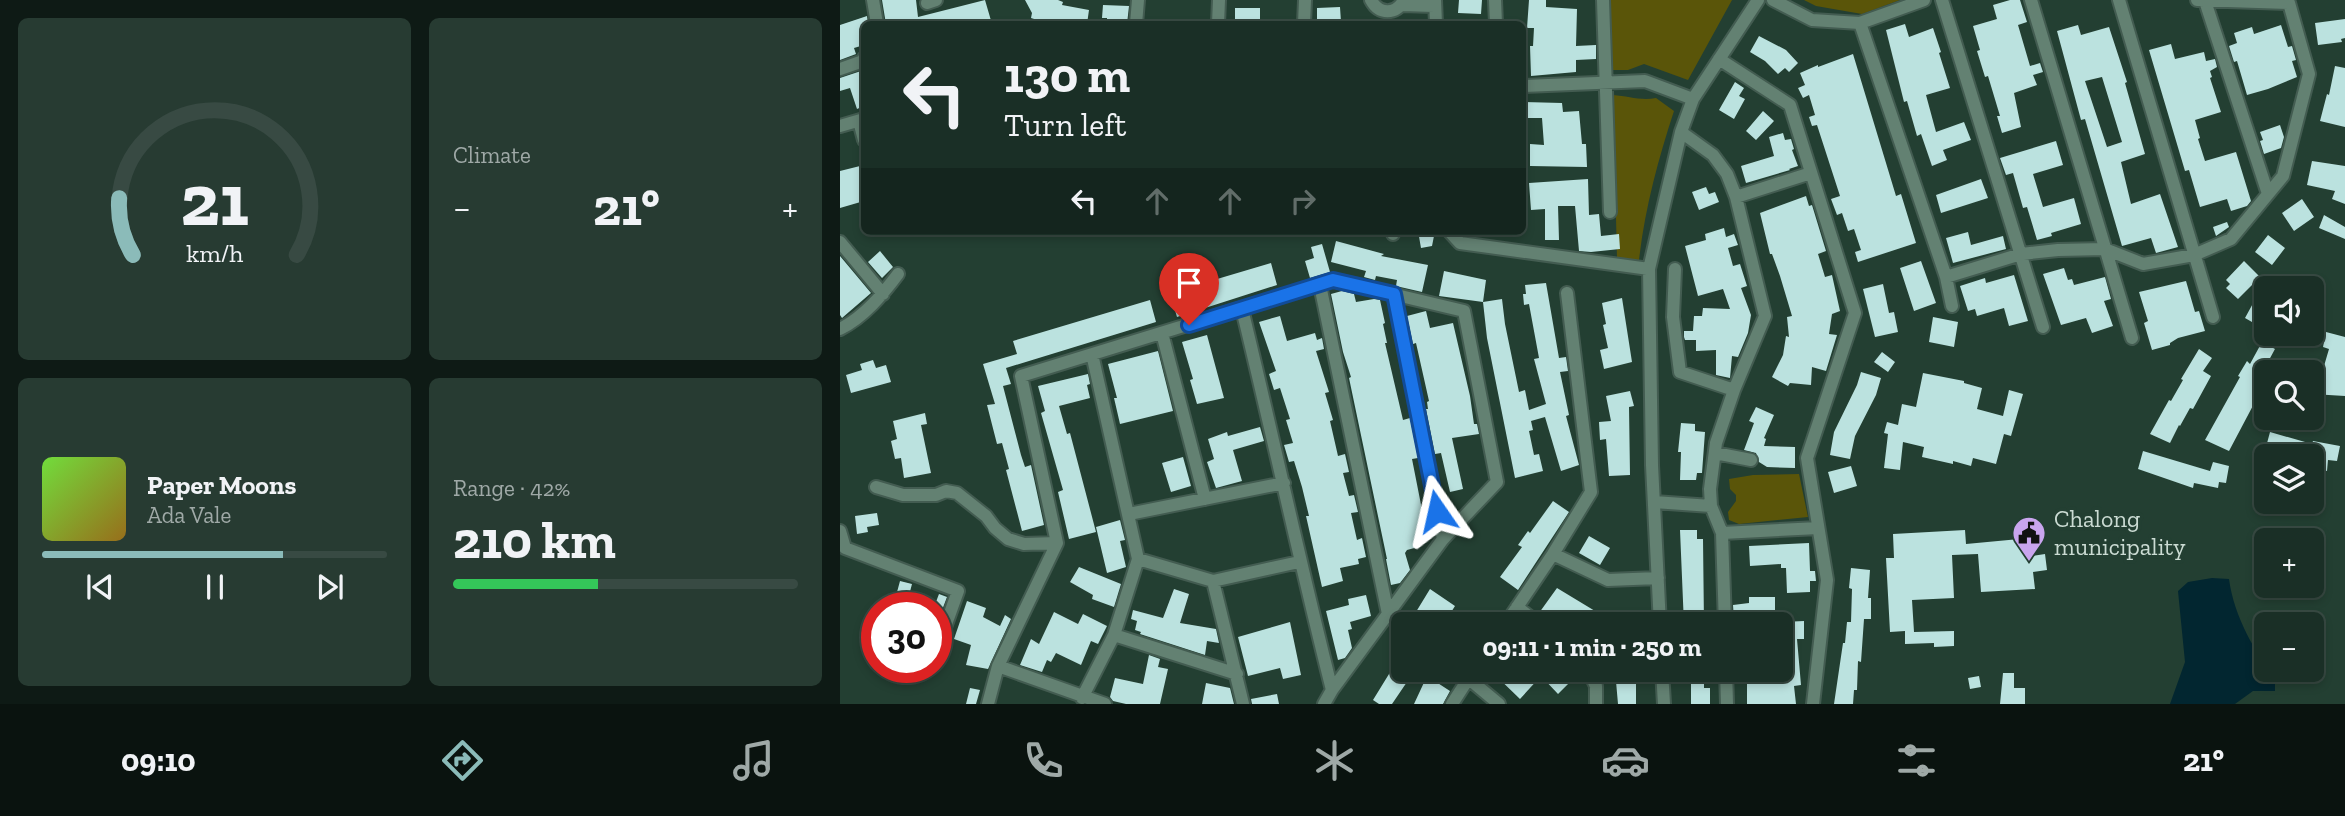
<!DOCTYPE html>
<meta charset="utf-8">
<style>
body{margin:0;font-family:"Zilla Slab",serif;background:#273b32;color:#f1f3f6;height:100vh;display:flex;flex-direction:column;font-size:26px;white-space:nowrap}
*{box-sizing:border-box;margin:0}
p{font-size:23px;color:#9fa9a7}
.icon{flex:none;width:38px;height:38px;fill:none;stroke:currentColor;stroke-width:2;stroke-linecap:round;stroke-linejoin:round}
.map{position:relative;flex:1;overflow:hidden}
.details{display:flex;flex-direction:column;gap:18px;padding:18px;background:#0e1a15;width:840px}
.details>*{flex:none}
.banner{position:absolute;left:21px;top:21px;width:665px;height:214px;border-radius:10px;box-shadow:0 4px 10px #0003,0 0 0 2px #384a43;background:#1a2f26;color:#f1f3f6;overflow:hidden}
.buttons{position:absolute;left:1414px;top:276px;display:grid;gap:14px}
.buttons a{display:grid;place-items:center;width:70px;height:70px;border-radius:10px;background:#1a2f26;box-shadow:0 4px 10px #0003,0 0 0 2px #384a43;font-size:35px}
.speed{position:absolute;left:21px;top:592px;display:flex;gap:14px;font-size:35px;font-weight:700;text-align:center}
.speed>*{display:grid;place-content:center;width:91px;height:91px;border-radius:50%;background:#1a2f26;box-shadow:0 4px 10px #0003,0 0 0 2px #384a43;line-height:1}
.speed .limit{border:10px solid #d22;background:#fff;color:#111}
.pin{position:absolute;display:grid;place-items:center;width:60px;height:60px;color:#fff;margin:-72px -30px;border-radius:50% 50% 50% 0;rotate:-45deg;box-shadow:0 0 7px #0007}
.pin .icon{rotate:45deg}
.me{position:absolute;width:77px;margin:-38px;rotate:349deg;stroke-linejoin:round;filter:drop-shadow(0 0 5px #0008)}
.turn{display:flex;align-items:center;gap:24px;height:147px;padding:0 28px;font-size:32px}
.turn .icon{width:91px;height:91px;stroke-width:2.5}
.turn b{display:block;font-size:49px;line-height:60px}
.lanes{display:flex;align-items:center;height:66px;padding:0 28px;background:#0003;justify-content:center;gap:35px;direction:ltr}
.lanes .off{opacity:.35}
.big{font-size:52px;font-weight:800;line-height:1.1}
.details .widget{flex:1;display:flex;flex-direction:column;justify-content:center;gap:10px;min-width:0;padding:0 24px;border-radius:10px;background:#273b32}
.details .dial{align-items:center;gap:0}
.dial svg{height:182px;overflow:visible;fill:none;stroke:#384a43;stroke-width:7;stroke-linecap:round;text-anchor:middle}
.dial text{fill:#f1f3f6;stroke:none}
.song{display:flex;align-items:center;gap:21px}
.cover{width:84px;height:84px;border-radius:10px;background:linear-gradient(135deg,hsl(100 70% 55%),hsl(40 70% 35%))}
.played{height:7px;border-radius:4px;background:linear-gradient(90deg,#8bbbb9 70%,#384a43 70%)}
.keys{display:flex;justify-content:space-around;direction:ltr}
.heat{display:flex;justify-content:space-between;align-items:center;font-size:38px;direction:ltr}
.charge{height:10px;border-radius:5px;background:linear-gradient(90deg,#34c759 42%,#384a43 0)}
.details .tiles{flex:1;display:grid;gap:18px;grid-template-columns:repeat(2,1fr)}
.trip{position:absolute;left:551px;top:612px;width:402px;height:70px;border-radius:10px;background:#1a2f26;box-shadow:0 4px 10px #0003,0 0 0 2px #384a43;font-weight:800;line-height:70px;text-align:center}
.tabs{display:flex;height:112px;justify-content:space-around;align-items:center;background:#0a130f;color:#9fa9a7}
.tabs .icon{width:49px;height:49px}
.tabs .active{color:#8bbbb9}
.tabs b{font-size:32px;color:#f1f3f6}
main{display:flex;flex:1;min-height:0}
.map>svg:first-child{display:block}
</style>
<main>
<section class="details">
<div class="tiles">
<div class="widget dial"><svg viewBox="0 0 100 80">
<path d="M14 69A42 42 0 1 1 86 69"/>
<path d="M14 69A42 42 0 0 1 8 44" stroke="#8bbbb9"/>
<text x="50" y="56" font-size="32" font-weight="700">21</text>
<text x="50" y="72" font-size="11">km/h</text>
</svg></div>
<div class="widget"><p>Climate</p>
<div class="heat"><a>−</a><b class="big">21°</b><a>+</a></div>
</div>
<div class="widget">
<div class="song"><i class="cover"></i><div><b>Paper Moons</b><p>Ada Vale</p></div></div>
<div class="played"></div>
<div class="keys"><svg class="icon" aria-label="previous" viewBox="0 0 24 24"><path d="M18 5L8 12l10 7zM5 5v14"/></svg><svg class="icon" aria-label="pause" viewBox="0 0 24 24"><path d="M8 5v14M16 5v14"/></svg><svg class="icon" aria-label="next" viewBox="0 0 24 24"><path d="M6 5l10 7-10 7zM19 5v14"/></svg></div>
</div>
<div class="widget"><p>Range · 42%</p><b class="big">210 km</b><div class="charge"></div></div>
</div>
</section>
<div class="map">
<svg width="1505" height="704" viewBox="0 0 1505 704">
<rect width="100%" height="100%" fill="#233f32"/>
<!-- green -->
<path fill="#5a5509" d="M771 0H892L848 80 804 64 788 70H771Z
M964 0H1060L1022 14 976 6Z
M773 95C788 96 801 101 816 98L834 111C818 160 805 208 799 260L777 258Z
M959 474 968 517 899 524 889 520 888 512 896 501V495L890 489 889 479 913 475Z"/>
<!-- water -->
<path fill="#022630" d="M1372 578 1389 579C1394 617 1415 651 1435 680V691H1413L1395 704H1330L1345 662 1338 591 1348 582Z"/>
<!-- building -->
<path fill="#bbe2df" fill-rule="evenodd" d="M42 0H76L78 17 145 0 152 24H46Z
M185 0H218L223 2 222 5 249 10 247 24H210L191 18 192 13Z
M619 0H642L641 14 618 13Z
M689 0H706V7L737 9 736 46 756 45V59L736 60V72L691 76 690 46H693L694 28H687Z
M1170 0H1180L1187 22 1178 25 1190 66 1200 63 1203 72 1193 75 1197 85 1174 93 1181 127 1162 133 1157 116H1160L1148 76 1145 77 1137 51 1140 50 1133 26 1157 19 1153 5Z
M263 5 289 6 287 24H267V18H262Z
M500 7 501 22H477V8Z
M395 8H420V24H395Z
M27 16 28 24H24V45L14 48 16 54 0 60V25Z
M1505 19V38L1501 39 1502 42 1478 45 1475 23Z
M1065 24 1069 37 1093 28 1101 52 1099 53 1110 88 1086 95 1096 132 1124 122 1131 140 1103 150 1107 160 1092 166 1081 134 1077 136 1067 101 1064 102 1046 30Z
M1238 25 1241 35 1269 27 1287 82 1285 83 1305 154 1281 162 1291 204 1320 194 1338 247 1316 253 1311 238 1282 246 1245 119 1241 120 1217 31ZM1262 77 1282 142 1267 147 1245 81Z
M1441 25 1448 47 1452 46 1456 60 1452 61 1457 77 1428 89 1407 95 1397 61 1394 62 1389 46 1397 43 1394 33 1412 27 1414 34Z
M919 36 946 50 958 63 949 72 945 68 938 74 925 61 910 52Z
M1331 44 1335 59 1364 52 1366 61 1375 59 1377 67 1370 71 1372 77 1370 78 1381 112 1355 120 1360 138 1358 139 1365 161 1396 152 1411 201 1407 206 1391 211 1387 199 1360 207 1349 170 1345 171 1309 50Z
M1013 54 1056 196 1061 194 1076 243 1018 262 1015 252 1021 250 1014 229 1008 231 1002 213 997 215 991 199 1000 196 977 125 972 126 969 117 975 115 969 95 963 98 958 88 965 85 960 73 978 65V67Z
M1495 66 1505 68V127L1480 121 1487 94 1489 95Z
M24 70V106L17 109 10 88 0 91V78Z
M895 82 904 88 899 96 905 99 894 119 879 110Z
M682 102 722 103 723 112 739 111 742 144H746L747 167 690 166V144L704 145 702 118H682Z
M923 111 934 121 916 140 906 131Z
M1440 125 1444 137 1441 148 1424 154 1420 141 1423 140 1420 132Z
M943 133 945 140 951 139 954 149 952 150 958 166 949 169 950 170 906 183 901 166 934 156 929 137Z
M1216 141 1223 165 1193 174 1203 207 1234 198 1241 224 1211 233 1212 236 1197 240 1187 207 1183 208 1173 173 1166 175 1160 158Z
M1472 161 1505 166V204L1492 199 1495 191 1467 185Z
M24 165V201L0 208V171Z
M748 179 749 215 759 214 761 236 779 234 780 249 751 252 739 251 735 206H718L719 240H705V209L691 210 689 183Z
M1141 179 1148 198 1101 213 1096 195Z
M866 187 869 194 875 192 879 202 859 210 852 192Z
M966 196 969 206 972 205 986 251 978 254 985 277 992 275 1000 311 992 314 989 334 997 335 986 371 972 367 971 385 950 383 948 386 932 377 943 355 946 336 949 337 947 317 952 316 940 276 932 254H930L920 213Z
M1462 199 1474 217 1454 231 1442 213Z
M1484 215 1505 227V239L1479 228Z
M1387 222 1389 227 1376 236 1373 227Z
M884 228 886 237 894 234 898 245 888 248 893 266 900 264 907 286 901 288 911 315 908 333 898 357 892 356 890 378 876 375V350L856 351V340H845L844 337V331H853L854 316H862L863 308 890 309 883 289 858 296 845 246 866 240 865 234Z
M578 231H595L592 246 581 248Z
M1128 232 1131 245 1163 236 1166 249 1113 263 1106 238Z
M1428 235 1445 248 1432 265 1415 252Z
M496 241 544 254 541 256 588 265 582 292 556 286 557 280 536 276 535 280 524 277 526 271 491 262Z
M482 244 490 272 470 278 465 261 474 258 471 247Z
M40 251 53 267 42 278 28 262Z
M0 256 31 293 2 318 0 315Z
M1081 261 1096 303 1074 311 1060 268Z
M1404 261 1420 277 1398 299 1386 288 1390 284 1386 280Z
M431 263 437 285 337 317 330 293Z
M1224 268 1228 280 1232 279 1234 285 1265 277 1271 299 1264 301 1273 326 1252 333 1246 318 1221 325 1203 274Z
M604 271 646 280 643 302 599 296Z
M1174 275 1188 321 1169 326 1164 308 1137 316 1135 309 1128 311 1120 286 1145 278 1146 283Z
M1346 281 1355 312 1359 311 1365 331 1338 338 1330 343V345L1312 350 1304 323 1308 321 1299 292Z
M706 283 719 358 726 357 728 371 720 372 729 415 726 416 739 465 721 471 705 417 691 421 693 430 689 431 694 455 699 454 703 471 675 478 647 338 643 302 662 299 665 324 679 392 685 390 689 410 706 404 694 359 699 358 689 304 684 305 683 294H686L685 285Z
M1043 284 1049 313 1054 312 1058 332 1035 337 1023 289Z
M502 291 514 294 516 302 534 299 540 300 545 323 543 324 547 343H545L563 420 570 418 578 458 572 459 588 540 577 543 578 547 567 550 565 553 570 570 560 583 551 585 546 559H547L509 378 511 377 503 352 491 294Z
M1417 296 1426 301V330L1405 318Z
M782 298 792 362 764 369 760 350 768 348 763 325 766 324 762 303Z
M310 300 316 322 166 368 171 384 163 386 181 455 185 467 191 465 204 525 182 531 166 470 169 469 162 443 157 444 147 405 155 404 143 364 177 354 173 341Z
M586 311 590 328 613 323 630 396 634 424H637L639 434 612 438 623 489 610 492 601 453 595 454 586 409H588L587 402 589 401 576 343 573 344 567 316Z
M440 316 447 341 475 333 477 340 482 338 484 349 476 351 489 392 485 393 493 420 490 421 498 456 505 454 509 472 503 473 509 496 514 495 518 512 511 513 517 540 522 538 526 557 518 559 519 564 500 568 503 581 482 587 466 516H469L462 487 454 461 449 462 444 445 453 443 446 420 450 419 440 388 434 390 429 374 436 371 419 322Z
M1093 317 1118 322 1114 347 1089 342Z
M1486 332 1505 337V396L1472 394 1474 365 1484 366 1489 349 1483 347Z
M367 335 384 398 357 404 350 380 353 379 342 342Z
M1422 342 1435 349 1423 371 1426 374V381L1389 451 1365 440 1400 377 1398 376 1407 361 1410 364Z
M1359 349 1372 358 1363 371 1371 376 1353 409 1350 408 1340 426 1339 425 1330 443 1310 434 1329 400 1331 401 1343 380 1341 379Z
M318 351 333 411 280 424 274 398H277L268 364Z
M1042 352 1055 362 1048 372 1034 362Z
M33 360 36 368 46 365 51 382 11 393 6 375 22 370 20 364Z
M1021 372 1041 378 1036 395 1015 436 1010 459 990 455 994 432 1017 385Z
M1083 373 1124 381V383L1142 388 1137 409 1163 416 1169 390 1183 394 1171 436 1164 434 1156 464 1133 458 1131 466 1113 461V464L1082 457 1084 447 1063 442 1060 470 1044 468 1048 434 1044 433 1047 422 1058 425 1062 404 1076 407Z
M248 374 250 384 247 385 250 398 219 406 227 434 230 433 256 532 229 539 218 492 223 490 201 413 205 411 198 386Z
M790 391 794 406 789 407 790 475 769 476 766 439 760 440 759 422 771 421 766 396Z
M916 407 934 415 924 438 926 439 924 446 955 447V468L927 467 919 462 916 453 904 450 914 423 909 421Z
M85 413 87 424 81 425 91 473 64 478 61 458 55 459 51 441 57 439 53 421Z
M841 423 855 424V431L865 432 862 473H857L856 480H840L841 452H838Z
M420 427 424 441 393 450 402 481 376 488 367 462 374 459 368 439 387 432 388 436Z
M1430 432 1472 444 1473 441 1500 446 1497 461 1488 460 1487 471 1472 468V457H1428L1430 449 1426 447Z
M1303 451 1370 471 1373 462 1389 466 1386 483 1379 482 1378 488 1354 483 1353 488 1298 469Z
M343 457 351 486 331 492 322 463Z
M1011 466 1017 486 994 493 988 472Z
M713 501 729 512 678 590 660 577 682 547 678 545 688 531 690 533Z
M37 513 39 525 27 527 28 532 17 534 15 516Z
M280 520 285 540 280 541 286 567 267 573 256 527Z
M840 530H857V539H863L864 625H844Z
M1125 530 1126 544 1190 538 1192 556 1205 554 1207 570 1193 572 1195 589 1141 592 1138 554 1112 555 1114 598 1072 600 1074 632 1114 631V646L1094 647V643L1065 644V631L1050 632 1046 558H1054L1053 534Z
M749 536 770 548 760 565 739 553Z
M969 543 970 571H975L976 581H970V592L947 593 946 568H941V564L910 566 909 546Z
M239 567 281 584 274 607 252 599 253 595 230 582Z
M1011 568 1030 570 1028 598H1031V619H1024L1021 662 1018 661 1017 690H1014L1013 704H994L1003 643H1005L1007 622H1011L1012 589 1009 588Z
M60 581 72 584 66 607H53Z
M717 588 755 611 769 625H732L718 616 712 624 699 613Z
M334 589 349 594 340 623 376 629 379 643 367 641 365 655 300 634 301 632 295 630 297 621 291 619 293 610 323 618Z
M590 589 615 606 603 625H568Z
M99 594 107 597 96 626V607H94Z
M526 595 531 616 510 622 512 629 508 630 512 648 505 658 498 660 486 611 509 605 508 599Z
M909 597H935V625H907L906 618 894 620 893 605 909 603Z
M127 601 146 608 143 617 160 626 165 615 171 619 148 669 126 665 131 645 114 639Z
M214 612 238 624 243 614 267 626 258 644 251 641 241 665 216 653 211 662 207 660 202 672 180 665 191 639 199 644Z
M964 621V639H957L961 685 954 686 956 704H907V670H942L943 622Z
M450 622 461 675 443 679 440 668 408 676 398 637Z
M564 637V675L569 679 552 704H539L533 700 557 661 551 657Z
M309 655 320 659 318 667 328 669 320 704H286L273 701 270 697 275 678 303 684Z
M650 670H724L733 679 718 694 701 676 680 699Z
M775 670H796V704H778Z
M851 670H864V688H870V704H851Z
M1163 673H1174V688H1185V704H1160Z
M587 676 610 691 603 704H574Z
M1139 676 1141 687 1130 689 1128 678Z
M366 683 390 688 394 704H362Z
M130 688 140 690 136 704H126Z
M437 694 439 704H412L411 699Z"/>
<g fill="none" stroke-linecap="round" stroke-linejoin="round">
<defs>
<path id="street" d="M33 0 37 24
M531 0C539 15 556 15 564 0
M595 0 596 24
M655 0 656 24
M763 0 770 212
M933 0 972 20 1020 23 1084 0
M1102 0 1203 327
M1191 0 1292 338
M1279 0 1373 317
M1365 1 1428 194
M87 3 96 0
M562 5 594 6
M1020 23 1106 277 1112 306
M296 24 298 0
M378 24 379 0
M464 24 465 0
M879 59 950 105 1015 313 967 458 987 580 973 704
M0 69 23 61 24 58
M682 86 805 81 853 99
M19 121 24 140
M0 126 24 119
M841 132 873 155 887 174 896 197 925 316 894 390 876 443 870 489 871 506 882 533 885 625
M896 197 971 173
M553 231V234
M609 231 620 243 809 269
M0 242 43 294
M835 269 833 317 840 372 894 390
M1106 277 1181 254 1218 250 1265 249 1303 264 1354 255 1391 239 1443 176 1469 74 1449 3 1357 0
M480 285 548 614
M727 293 751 492 713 554 768 580 818 578
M554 294 603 539
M402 309C433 436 460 564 492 690
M0 329C24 317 43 294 58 274
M322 333 365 499
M875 453 911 460
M36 487 63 495H96L106 491 117 493 146 516 155 528 168 539 184 544 217 543
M814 502 871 506
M289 514 444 483
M0 531 5 548 118 591 104 630
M882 533 978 528
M298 559 373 581
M677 607 700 625
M665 625 713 554
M820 625 812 465 809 269 841 132 853 99 918 0
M274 635 397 674
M158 666 265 704
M748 670 756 686V704
M822 670 824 704
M886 670 887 704
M629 679 659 704
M242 698 274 635 298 559 252 354
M148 704 158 666 217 543 181 376 493 280 624 311 657 482 603 539 492 690 484 704
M403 704 373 581 459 562
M612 704 634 670"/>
</defs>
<!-- street casing -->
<use href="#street" stroke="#435c51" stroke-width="16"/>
<!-- street -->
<use href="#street" stroke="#638172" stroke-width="12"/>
</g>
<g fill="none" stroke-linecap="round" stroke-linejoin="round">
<defs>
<path id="route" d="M349 325 493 280 554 294 597 511"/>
</defs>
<!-- route casing -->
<use href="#route" stroke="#114b97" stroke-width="18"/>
<!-- route -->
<use href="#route" stroke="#1a73e8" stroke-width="12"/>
</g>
<!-- icons -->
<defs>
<symbol id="civic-pin" viewBox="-11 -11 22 30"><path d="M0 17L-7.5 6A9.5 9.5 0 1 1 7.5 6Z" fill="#c9a5ee" stroke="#233f32"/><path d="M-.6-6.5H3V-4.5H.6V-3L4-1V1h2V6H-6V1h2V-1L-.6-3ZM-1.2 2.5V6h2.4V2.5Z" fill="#111"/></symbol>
</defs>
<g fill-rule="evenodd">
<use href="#civic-pin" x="1170" y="514" width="38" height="52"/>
</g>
<g text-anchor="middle" stroke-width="7" stroke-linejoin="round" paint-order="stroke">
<!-- poi labels -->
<g font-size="24" fill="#cbdbd3" stroke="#233f32" text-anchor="start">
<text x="1214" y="527">Chalong<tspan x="1214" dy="28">municipality</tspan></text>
</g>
</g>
</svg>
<div class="buttons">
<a><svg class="icon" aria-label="sound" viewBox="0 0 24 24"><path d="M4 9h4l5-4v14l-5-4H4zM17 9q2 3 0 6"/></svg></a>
<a><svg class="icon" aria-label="search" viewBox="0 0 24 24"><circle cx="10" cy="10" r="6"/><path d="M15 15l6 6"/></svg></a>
<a><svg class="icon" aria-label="layers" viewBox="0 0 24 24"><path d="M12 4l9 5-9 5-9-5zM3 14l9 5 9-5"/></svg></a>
<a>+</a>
<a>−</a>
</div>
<div class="speed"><div class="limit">30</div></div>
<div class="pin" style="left:349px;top:325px;background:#d93025"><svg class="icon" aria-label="arrive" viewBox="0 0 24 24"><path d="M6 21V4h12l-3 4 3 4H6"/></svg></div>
<svg class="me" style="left:597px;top:511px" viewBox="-20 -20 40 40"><path d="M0-17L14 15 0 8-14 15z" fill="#1a73e8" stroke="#fff" stroke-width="4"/></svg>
<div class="trip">09:11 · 1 min · 250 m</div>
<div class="banner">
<div class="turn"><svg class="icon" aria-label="left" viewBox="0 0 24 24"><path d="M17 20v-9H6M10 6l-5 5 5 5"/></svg><div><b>130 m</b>Turn left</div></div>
<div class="lanes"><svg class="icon" aria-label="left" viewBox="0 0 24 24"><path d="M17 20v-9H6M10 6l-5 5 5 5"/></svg><svg class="icon off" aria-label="ahead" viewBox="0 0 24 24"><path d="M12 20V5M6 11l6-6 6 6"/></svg><svg class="icon off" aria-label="ahead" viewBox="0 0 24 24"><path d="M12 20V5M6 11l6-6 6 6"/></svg><svg class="icon off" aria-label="right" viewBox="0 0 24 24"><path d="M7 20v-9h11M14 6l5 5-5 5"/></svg></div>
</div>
</div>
</main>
<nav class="tabs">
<b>09:10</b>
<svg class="icon active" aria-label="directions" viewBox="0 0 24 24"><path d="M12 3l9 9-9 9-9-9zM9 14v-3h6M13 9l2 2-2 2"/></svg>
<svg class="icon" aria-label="music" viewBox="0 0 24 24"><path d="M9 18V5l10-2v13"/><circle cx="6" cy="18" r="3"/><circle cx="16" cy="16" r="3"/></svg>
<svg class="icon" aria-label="phone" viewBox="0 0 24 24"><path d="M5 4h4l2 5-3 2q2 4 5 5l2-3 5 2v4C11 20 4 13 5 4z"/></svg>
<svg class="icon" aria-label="climate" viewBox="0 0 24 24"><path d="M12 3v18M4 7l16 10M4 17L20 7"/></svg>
<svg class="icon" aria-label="car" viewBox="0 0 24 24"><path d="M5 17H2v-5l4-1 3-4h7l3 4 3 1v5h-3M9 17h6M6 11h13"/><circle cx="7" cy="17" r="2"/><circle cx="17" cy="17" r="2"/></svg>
<svg class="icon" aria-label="filters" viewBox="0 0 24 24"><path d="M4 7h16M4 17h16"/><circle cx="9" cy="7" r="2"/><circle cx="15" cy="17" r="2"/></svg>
<b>21°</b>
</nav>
